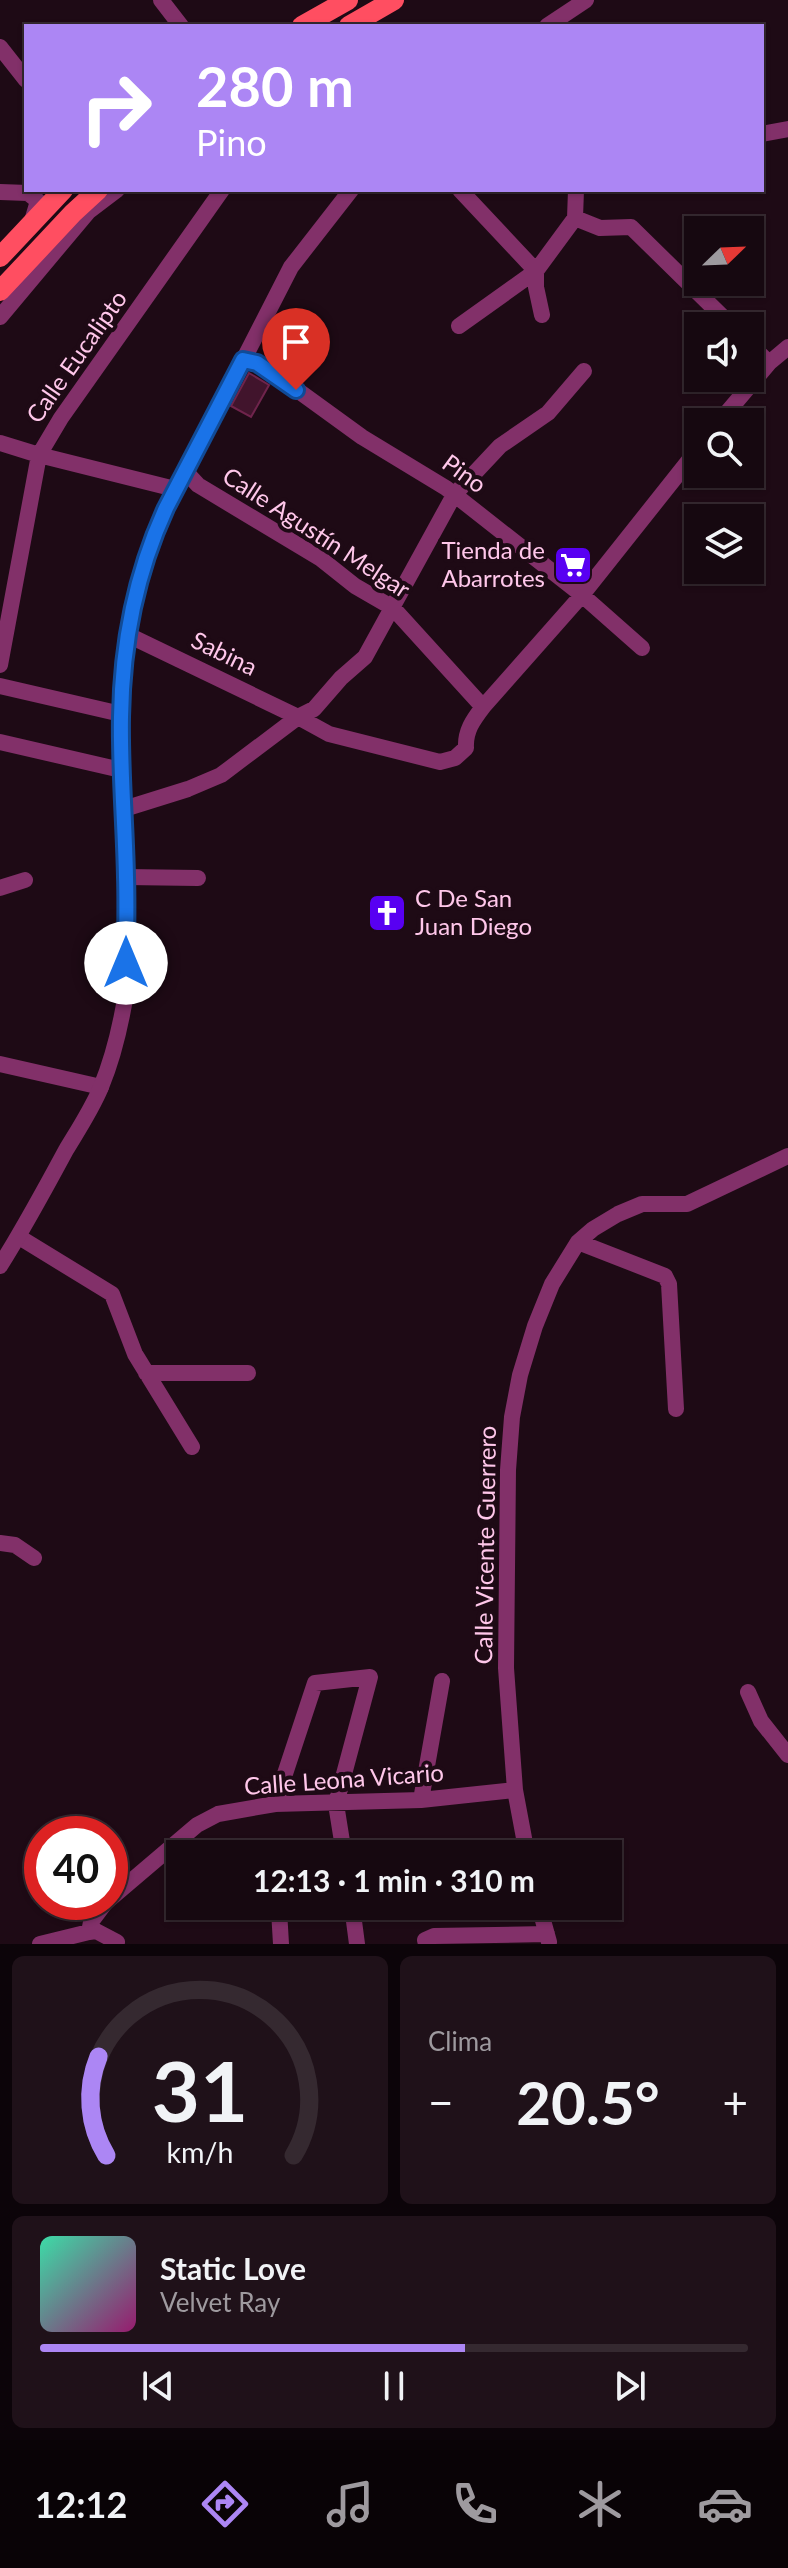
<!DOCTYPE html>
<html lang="es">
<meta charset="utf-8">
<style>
body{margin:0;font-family:Lato,sans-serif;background:#1f1119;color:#f1f3f6;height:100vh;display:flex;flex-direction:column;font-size:30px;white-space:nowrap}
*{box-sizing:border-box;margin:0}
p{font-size:26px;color:#9e9a9f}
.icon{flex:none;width:44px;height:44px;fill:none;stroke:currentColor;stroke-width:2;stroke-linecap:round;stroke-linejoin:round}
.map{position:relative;height:1944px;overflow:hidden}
.panel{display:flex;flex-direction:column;gap:12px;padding:12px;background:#0c0409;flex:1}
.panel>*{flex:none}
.guide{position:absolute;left:24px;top:24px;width:740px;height:168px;border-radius:0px;box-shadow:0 2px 6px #0004,0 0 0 2px #352930;background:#ac86f4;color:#fff;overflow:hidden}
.needle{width:52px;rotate:67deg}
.controls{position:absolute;left:684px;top:216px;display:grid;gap:16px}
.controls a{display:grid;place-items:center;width:80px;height:80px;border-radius:0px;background:#160810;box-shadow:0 2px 6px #0004,0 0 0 2px #352930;font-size:40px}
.speed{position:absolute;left:24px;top:1816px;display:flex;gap:16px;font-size:40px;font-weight:700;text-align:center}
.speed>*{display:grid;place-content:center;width:104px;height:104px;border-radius:50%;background:#160810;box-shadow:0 2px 6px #0004,0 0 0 2px #352930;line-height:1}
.speed .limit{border:12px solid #d22;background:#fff;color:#111}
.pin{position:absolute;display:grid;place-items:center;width:68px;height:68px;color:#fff;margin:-82px -34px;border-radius:50% 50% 50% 0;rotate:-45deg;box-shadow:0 0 8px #0007}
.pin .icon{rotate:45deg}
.me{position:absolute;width:88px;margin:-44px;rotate:0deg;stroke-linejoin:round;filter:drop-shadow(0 0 6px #0008)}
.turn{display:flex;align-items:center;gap:28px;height:168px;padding:0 40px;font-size:36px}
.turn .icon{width:104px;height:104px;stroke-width:2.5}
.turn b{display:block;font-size:56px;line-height:68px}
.big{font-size:60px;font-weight:700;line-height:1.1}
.panel .tile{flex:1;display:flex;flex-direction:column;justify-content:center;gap:12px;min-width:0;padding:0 28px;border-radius:12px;background:#1f1119}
.panel .dial{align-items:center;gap:0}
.dial svg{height:208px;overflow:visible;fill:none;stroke:#352930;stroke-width:7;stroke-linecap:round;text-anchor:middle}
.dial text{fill:#f1f3f6;stroke:none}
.song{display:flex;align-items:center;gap:24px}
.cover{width:96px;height:96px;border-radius:12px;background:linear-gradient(135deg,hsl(160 70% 55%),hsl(320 70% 35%))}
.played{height:8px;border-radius:4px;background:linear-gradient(90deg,#ac86f4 60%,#352930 60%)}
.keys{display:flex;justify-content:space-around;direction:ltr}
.heat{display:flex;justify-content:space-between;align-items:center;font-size:44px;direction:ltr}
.panel .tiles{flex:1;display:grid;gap:12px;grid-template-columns:1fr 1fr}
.tile:last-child{grid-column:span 2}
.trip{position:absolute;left:166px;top:1840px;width:456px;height:80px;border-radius:0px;background:#160810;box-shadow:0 2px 6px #0004,0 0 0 2px #352930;font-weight:700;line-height:80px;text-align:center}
.tabs{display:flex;height:128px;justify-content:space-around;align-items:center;background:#090306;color:#9e9a9f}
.tabs .icon{width:56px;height:56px}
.tabs .on{color:#ac86f4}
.tabs b{font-size:36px;color:#f1f3f6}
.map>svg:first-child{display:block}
</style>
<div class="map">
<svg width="788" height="1944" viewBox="0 0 788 1944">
<rect width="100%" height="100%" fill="#1e0a15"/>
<!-- building -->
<path fill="#41142c" stroke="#6f244c" stroke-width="2" d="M249 373 269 385 251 417 231 406Z"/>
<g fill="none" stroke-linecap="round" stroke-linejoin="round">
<!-- minor -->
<path stroke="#823069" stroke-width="16" d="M161 0 181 26
M547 26 586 0
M0 47 26 80
M460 190 536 271V287L542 315
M0 192 28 193 38 201 32 221
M575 218 600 228 631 227 732 326
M0 317 88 212 117 190
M459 326 536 271 575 218 576 190
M750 344 769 363
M243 360 257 363 271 371 362 437 446 488 582 595 642 648
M719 422 769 363 788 347
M0 443 39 455 175 489
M186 472 198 485 321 559 355 586 393 608 483 707
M128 635 298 717 329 734 440 762 455 758 466 748C465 731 473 720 483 707L582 595 698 449
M0 665 39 455 61 418 222 190
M0 686 121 714
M0 742 121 770
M124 809 188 789 221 775 298 717 314 709 341 678 365 657 454 495 500 446 548 413 584 371
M126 877 198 878
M0 888 25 880
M0 1064 101 1087
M19 1237 112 1294 135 1354 192 1447
M578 1242 665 1276 669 1284 676 1409
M146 1373H248
M0 1543 15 1545 34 1558
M748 1692 761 1721 788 1755
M421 1800 442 1681
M275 1804 315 1683 370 1677 336 1804 344 1854
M527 1854 515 1790 506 1668 508 1470 512 1417 520 1375 535 1326 552 1284 578 1242 593 1229 618 1214 642 1204H687L788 1156
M110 1899 197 1825 218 1814 275 1804 421 1800 515 1790
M352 1906 357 1944
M539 1906 549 1942
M89 1932 96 1931 117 1942
M40 1944 89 1932 91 1922 106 1902
M281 1944 279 1910 286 1906
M426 1944 425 1940 434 1936 547 1934"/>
<!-- tertiary -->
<path stroke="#823069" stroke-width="16" d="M762 134 788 129
M0 1266C24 1228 45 1189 66 1150 78 1130 92 1109 101 1087 113 1058 121 1024 126 993 130 966 126 936 126 908 126 862 122 816 121 769 117 670 130 557 186 472L291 267 351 190"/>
<!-- primary -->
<path stroke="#ff4e61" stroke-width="20" d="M302 26 348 0
M349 26 394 0
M0 257 63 190
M0 291 73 213 98 190"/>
</g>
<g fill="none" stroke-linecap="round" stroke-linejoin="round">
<defs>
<path id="route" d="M126 963C126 934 127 905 126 877 125 823 120 770 121 717 122 646 136 573 166 508L243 360 257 363 296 390"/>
</defs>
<!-- route casing -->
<use href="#route" stroke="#114b97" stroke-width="20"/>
<!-- route -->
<use href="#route" stroke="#1a73e8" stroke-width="14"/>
</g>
<!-- icons -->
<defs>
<symbol id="supermarket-square" viewBox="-11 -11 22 22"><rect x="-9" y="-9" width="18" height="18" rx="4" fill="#5800f2" stroke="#1e0a15"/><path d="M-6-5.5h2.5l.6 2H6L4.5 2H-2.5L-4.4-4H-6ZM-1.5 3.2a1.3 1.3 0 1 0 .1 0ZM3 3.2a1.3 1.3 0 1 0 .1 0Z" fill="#fff"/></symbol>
<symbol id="church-square" viewBox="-11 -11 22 22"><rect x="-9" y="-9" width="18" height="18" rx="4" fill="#5800f2" stroke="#1e0a15"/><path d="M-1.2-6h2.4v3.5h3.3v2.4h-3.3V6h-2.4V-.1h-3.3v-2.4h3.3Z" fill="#fff"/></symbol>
</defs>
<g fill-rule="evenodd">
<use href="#supermarket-square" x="551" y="543" width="44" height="44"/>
<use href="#church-square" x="365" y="891" width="44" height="44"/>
</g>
<g text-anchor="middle" stroke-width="8" stroke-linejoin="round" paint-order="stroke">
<!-- street labels -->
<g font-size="24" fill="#ffc7ea" stroke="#1e0a15">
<text transform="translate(77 357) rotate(-55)" y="8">Calle Eucalipto</text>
<text transform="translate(464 474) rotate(36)" y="8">Pino</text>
<text transform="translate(316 533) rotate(33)" y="8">Calle Agustín Melgar</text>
<text transform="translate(224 654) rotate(26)" y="8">Sabina</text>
<text transform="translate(486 1545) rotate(-89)" y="8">Calle Vicente Guerrero</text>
<text transform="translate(344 1780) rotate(-4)" y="8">Calle Leona Vicario</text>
</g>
<!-- poi labels -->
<g font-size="24" fill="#ffc7ea" stroke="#1e0a15" text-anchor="end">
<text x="545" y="559">Tienda de<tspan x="545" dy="28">Abarrotes</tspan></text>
<text x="415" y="907" text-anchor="start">C De San<tspan x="415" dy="28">Juan Diego</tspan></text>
</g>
</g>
</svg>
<div class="controls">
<a><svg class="needle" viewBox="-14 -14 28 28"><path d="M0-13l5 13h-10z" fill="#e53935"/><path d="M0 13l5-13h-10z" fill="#9e9a9f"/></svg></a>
<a><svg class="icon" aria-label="sound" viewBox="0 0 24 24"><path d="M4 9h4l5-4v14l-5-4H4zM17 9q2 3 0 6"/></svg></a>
<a><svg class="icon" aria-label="search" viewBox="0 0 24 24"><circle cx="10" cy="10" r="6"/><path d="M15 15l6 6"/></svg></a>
<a><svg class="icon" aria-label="layers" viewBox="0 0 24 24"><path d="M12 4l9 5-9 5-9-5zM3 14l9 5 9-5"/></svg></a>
</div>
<div class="speed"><div class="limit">40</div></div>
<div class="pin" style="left:296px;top:390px;background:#d93025"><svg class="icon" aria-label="arrive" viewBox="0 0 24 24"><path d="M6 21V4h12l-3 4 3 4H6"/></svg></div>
<svg class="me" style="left:126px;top:963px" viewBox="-20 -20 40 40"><circle r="19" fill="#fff"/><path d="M0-13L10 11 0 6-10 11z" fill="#1a73e8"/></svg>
<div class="trip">12:13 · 1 min · 310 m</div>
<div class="guide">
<div class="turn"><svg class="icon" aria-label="right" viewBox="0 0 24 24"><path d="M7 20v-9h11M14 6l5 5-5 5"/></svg><div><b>280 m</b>Pino</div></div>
</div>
</div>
<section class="panel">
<div class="tiles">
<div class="tile dial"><svg viewBox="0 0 100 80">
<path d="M14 69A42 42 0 1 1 86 69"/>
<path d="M14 69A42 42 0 0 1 11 31" stroke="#ac86f4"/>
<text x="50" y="56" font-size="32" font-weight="700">31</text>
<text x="50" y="72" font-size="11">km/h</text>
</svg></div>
<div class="tile"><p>Clima</p>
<div class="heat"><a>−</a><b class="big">20.5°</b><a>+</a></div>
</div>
<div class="tile">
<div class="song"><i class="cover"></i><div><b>Static Love</b><p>Velvet Ray</p></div></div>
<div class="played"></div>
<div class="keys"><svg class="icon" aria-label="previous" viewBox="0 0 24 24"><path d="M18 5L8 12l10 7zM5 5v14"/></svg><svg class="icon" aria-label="pause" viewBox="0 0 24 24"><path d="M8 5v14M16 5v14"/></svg><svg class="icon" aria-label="next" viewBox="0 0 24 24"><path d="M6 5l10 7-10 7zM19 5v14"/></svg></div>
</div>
</div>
</section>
<nav class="tabs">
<b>12:12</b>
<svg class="icon on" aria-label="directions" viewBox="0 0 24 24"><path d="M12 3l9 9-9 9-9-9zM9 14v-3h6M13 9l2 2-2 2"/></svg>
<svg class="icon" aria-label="music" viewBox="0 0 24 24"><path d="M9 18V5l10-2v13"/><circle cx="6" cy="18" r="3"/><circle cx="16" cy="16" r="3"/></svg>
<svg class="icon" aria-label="phone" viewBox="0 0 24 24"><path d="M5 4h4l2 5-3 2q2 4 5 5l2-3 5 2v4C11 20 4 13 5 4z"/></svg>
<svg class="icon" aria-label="climate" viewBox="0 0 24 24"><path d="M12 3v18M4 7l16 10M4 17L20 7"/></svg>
<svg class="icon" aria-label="car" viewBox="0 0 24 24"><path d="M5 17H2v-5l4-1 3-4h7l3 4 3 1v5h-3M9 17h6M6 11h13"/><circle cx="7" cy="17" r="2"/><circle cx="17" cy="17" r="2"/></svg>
</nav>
